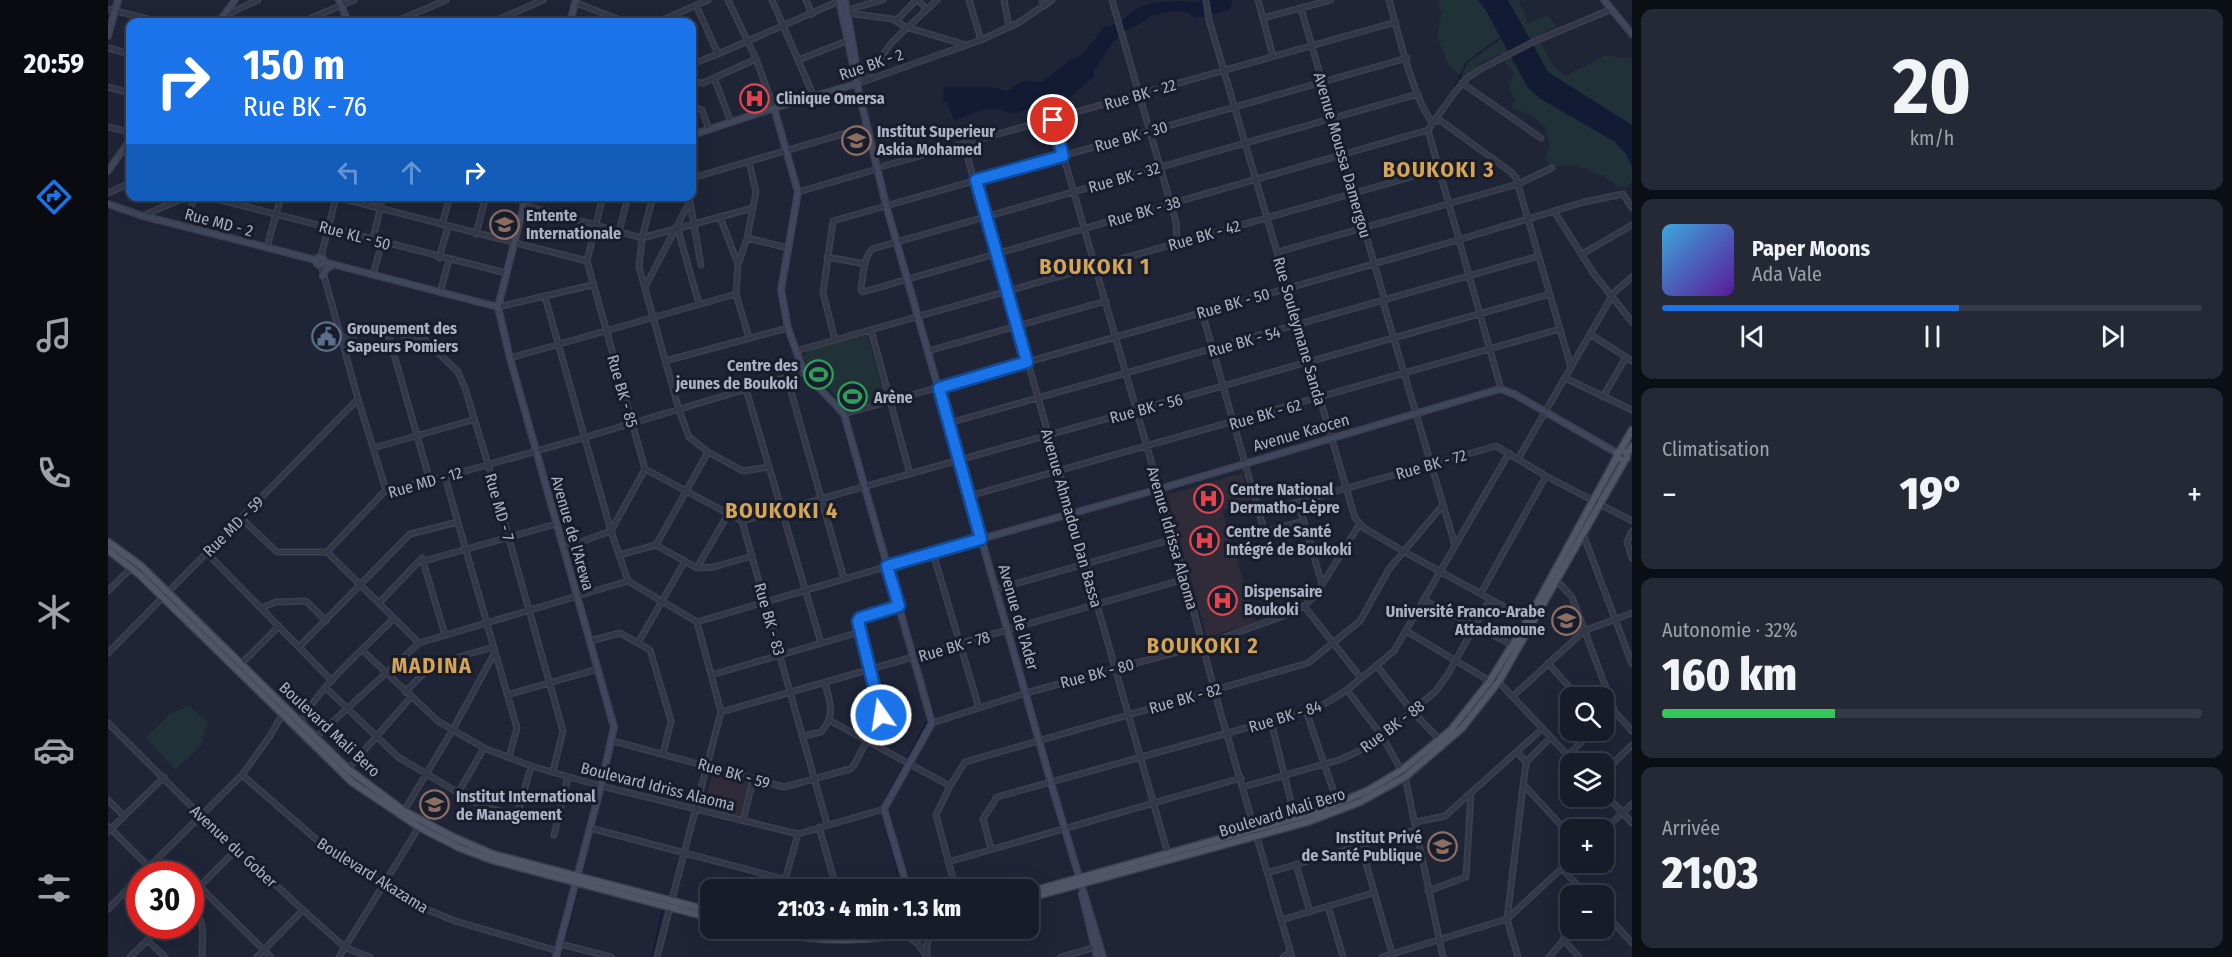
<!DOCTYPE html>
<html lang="fr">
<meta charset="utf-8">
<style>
body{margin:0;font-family:"Fira Sans Condensed",sans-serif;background:#242935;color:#f1f3f6;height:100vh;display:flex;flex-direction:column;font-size:22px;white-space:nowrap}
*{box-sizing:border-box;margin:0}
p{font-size:20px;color:#9ea1a8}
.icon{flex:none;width:33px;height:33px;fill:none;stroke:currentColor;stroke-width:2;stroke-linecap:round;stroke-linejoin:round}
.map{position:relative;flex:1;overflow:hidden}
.drawer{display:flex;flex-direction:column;gap:9px;padding:9px;background:#0d0f17;width:600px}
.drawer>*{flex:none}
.top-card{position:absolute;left:18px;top:18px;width:570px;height:183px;border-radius:12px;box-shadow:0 6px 24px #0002,0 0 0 2px #363a46;background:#1a73e8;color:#fff;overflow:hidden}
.controls{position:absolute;left:1452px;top:687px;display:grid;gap:12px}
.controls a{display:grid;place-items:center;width:54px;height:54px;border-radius:12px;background:#171c29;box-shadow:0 6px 24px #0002,0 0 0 2px #363a46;font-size:30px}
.speed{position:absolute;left:18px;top:861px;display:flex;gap:12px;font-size:30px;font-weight:700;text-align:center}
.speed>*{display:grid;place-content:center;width:78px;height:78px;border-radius:50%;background:#171c29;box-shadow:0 6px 24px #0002,0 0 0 2px #363a46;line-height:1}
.speed .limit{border:9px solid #d22;background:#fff;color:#111}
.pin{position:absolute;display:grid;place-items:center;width:51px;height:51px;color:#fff;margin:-26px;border:3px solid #fff;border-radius:50%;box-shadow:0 2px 6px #0007}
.me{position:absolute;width:66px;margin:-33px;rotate:347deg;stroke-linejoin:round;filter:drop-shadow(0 0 4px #0008)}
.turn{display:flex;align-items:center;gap:21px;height:126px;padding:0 18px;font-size:27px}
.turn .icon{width:78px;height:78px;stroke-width:2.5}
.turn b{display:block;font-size:42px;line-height:51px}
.lanes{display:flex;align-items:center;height:57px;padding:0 18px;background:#0003;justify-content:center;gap:30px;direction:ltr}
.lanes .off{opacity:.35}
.big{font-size:45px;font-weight:800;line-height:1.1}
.drawer .tile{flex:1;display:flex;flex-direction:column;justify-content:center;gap:9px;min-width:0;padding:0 21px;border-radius:12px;background:#242935}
.drawer .dial{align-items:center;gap:0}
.dial b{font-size:78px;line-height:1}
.song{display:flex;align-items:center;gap:18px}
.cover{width:72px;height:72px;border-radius:9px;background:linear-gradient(135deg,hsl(200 70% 55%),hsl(270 70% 35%))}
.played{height:6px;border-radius:3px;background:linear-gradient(90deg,#1a73e8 55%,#363a46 55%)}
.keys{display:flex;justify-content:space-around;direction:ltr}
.heat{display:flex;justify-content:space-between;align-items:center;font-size:33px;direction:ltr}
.charge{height:9px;border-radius:4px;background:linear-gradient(90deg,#34c759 32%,#363a46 0)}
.trip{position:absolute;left:592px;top:879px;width:339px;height:60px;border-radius:12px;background:#171c29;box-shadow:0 6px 24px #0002,0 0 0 2px #363a46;font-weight:800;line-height:60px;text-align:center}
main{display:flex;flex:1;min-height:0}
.tab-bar{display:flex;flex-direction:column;width:108px;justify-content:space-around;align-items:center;background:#090b10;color:#9ea1a8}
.tab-bar .icon{width:42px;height:42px}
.tab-bar .selected{color:#1a73e8}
.tab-bar b{font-size:27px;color:#f1f3f6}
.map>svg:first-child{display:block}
</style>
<main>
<nav class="tab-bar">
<b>20:59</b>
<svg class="icon selected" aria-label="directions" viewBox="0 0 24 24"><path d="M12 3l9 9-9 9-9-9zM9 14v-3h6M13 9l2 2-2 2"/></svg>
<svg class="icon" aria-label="music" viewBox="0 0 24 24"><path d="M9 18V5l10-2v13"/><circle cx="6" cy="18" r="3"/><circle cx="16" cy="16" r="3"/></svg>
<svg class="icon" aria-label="phone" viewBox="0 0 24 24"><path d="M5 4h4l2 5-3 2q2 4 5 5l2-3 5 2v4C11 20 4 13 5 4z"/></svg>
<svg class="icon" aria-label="climate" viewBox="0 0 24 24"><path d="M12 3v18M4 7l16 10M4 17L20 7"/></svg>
<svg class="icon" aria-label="car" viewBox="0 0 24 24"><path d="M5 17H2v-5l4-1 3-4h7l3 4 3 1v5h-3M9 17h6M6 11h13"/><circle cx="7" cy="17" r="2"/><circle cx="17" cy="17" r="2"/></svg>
<svg class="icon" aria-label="filters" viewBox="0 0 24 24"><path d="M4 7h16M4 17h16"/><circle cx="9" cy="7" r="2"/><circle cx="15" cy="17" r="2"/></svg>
</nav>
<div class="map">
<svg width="1524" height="957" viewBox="0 0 1524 957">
<rect width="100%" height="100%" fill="#1f2537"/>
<!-- medical -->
<path fill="#2f2b38" d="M1134 473 1142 501 1114 510 1148 622 1099 637 1059 495Z
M605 771 642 781 632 817 596 807Z"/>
<!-- green -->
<path fill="#213138" d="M1330 0H1412L1411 1 1420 23 1439 15 1449 26 1429 36 1445 65 1457 76 1498 55 1514 58 1524 57V183L1517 187H1510L1499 178 1469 165 1442 166 1436 158 1442 148 1437 127 1424 116 1404 108 1406 99 1401 88 1406 73 1397 62 1394 53 1375 62 1354 77 1341 66 1329 37 1333 13Z
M759 333 778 400 741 410 698 365 695 356 700 351Z
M80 706 100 721 93 745 67 770 38 738 61 714Z"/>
<!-- water -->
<path fill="#131b34" d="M1094 0H1124L1122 9 1097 17 1088 18 1078 12 1066 11 1042 16C1035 25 1026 25 1017 31 1002 41 997 57 986 70V77L961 98 944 101 927 110 918 109C906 119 896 108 882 109 871 109 857 117 846 121L839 102 835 101 836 87H882L899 91 915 81 934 82 961 61 974 55 996 27C1012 26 1022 10 1038 5 1054 0 1074 2 1091 2Z
M1370 0H1400L1440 72 1524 125V167L1518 154 1507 142 1433 99 1420 88 1377 9Z"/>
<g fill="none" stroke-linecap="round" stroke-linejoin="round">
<!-- stream -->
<path stroke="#131b34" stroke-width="1.5" d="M1334 104 1346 88 1359 62 1394 37
M302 488 313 485
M798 760 819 721
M778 798 796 764
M773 812 795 890
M813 933 815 939
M456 942 471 886
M453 954 454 947
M544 957 555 909"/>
<defs>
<path id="street" d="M620 0 648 59 666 108
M664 0 706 97
M698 0 704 14
M810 0 818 9
M861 0 873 40
M896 0 901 27
M934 0 936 6
M1004 0 1068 222 1069 242
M1098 0 1101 20 1247 518 1256 528 1295 551 1422 621
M1150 0 1165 56
M1281 0C1290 31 1305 98 1324 122
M468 3 518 22
M588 5 610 54
M1193 8 1277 301
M0 9 52 22
M739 10 775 0
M740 13 784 19 798 27 858 45
M118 15 150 0
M1155 18 1223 0
M788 21 808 0
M194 22 246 0
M287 22 338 0
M385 22 435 0
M497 22 499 15
M550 22 600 0
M0 48 22 54
M690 60 739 41
M584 64 610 54 731 1
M606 78 623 122
M755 81 785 41 829 0
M584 82 595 83 648 59
M751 83 873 40 910 23 944 0
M1354 83 1433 138
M0 87 22 93
M1310 94 764 249C755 259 755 277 753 290L755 292 1320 130
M584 106 594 110 601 129
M945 120 1077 579 1112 711 1184 957
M1324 122 1333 121 1403 172 1408 178 1463 367
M0 127 22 132
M856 144 866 181
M584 159 585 158
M776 166 1288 22
M584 178 759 127
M868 180 1060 854
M690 192 769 169
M0 193 22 183
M97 196 398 273
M224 196 479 261
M397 196 416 201
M545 196 534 238 531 267 571 410 581 437 600 452 635 471 661 467
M581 196 593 265
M416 205 534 238 645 208
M1446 211 1486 274 1524 322
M37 215 80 196
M612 217 630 264
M334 225 342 196
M78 227 86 196
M570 230 591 304
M511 232 520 196
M368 234 378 196
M639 238 680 248
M265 239 275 196
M159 247 173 196
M1170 252 1410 184 1444 168
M1474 254 1524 225
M213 257 228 197
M719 257 757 264
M331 258 340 227
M213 265 250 399 278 490
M265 275 274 242
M537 287 581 203
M332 293 341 260
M1503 295 1524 277
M437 297 503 531 520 581
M1275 302 1347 545
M390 307 484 285
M1094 312 1156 530 1159 531 1196 521
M279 330 322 481
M763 330 802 474
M1482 334 1524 361
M234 338 270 328 317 340 350 372 357 388 380 464 455 731 445 771
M641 338 628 294 630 265 639 238 648 192 641 162
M727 340 715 293 725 221 1299 58
M688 351 1331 169
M820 351 998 301
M402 358 628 294
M557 361 680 328
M679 377 736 579
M1457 378 1524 410
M638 389 713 643
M1393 389 1320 130 1346 93 1359 78 1371 70 1425 42 1504 9
M1495 397 1518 357
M736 414 1350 240 1476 202 1515 194 1524 208
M841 423 1431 256
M265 448 365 420
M1410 459 1504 296
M537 469 634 521 719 824
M337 477 409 728 401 757
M861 496 1452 329
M1190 502 1214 584
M1151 513 1388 446 1438 476 1524 521
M133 518 169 552H219L278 490 322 481 478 437 696 372
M634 521 1442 294
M1524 531 1519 542 1524 558
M1475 534 1524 664
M548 545 600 452
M456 548 503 531 537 469 479 261 495 196
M219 552 311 643 520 581 589 622 873 539
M99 553 224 681
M825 553 871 708
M511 555 548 545 589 568 606 567 644 556
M316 561 448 524
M589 568 620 514
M1449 581 1464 597 1507 712 1524 731
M889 589 1065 539
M0 591 23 568
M1373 593 1438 476
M1316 600 1404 645
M271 603 314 558 337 635
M1196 606 1253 678
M153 608 168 602 198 601 218 621
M1298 631 1382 681
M482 641 512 633 542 650 563 721 555 754
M530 643 577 561
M191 647 302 534 350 522
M254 650 330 721 376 748 423 766 493 786 690 834 776 809
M0 653 250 399
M1440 663 1471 698
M133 664 171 626
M1269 666 1304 711 1332 740
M603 675 752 632 750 621 752 618 791 607
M1385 676 1468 764
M218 688 290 757 371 805 409 816 423 766
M1239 690 1274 736 1297 777 1335 957
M297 692 324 665 385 647
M399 695 490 669
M1405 696 1476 631 1524 613
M1198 711 1230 804
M613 712 1077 579
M721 720 842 786
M1163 721 1187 818
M193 722C211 686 257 648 286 618
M1496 722 1507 712
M0 723 92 815 195 910 232 943 243 950 262 957
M824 723 918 693 1095 645 1175 616 1196 606 1207 596 1251 525
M695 736 713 732C728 716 722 702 717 683
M208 737 311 643
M505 741 676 787 742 769 746 765 773 715 752 632
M1409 752 1418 762 1399 919 1410 957
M1460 755 1486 730
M1418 762 1442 738
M240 769 303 697
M1496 772 1524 745
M134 775 216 846 311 906 347 921 450 951
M1416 785 1462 835
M1135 787 1231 760 1249 752 1274 736 1328 691 1340 674 1382 599
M350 793 376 748
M1496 793 1524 823
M0 800 16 816
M296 811 344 731 386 654
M635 821 645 779
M1308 822 1337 816 1434 729
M0 826 48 874
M711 827 729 890
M482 828 717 890
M1496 830 1524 804
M0 832 56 777
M446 835 460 777
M1253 846 1285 957
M883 849 875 819 889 797 1210 708 1239 690 1286 651 1401 453
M840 862 1133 778
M1188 864 1202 912
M1454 869 1480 896
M1159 873 1310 829
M34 874 134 775 162 736 174 715
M92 887 163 957
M674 890 690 834
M848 890 828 815 842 786 857 762 1200 663 1252 621 1281 569 1334 506
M1320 891 1358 877 1363 793
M82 896 129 849
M1220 906 1235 957
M82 907C99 922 94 934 94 955
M0 909 32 877
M1496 912 1524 943
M1173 920 1265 893
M796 934 809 943 819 956
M1455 939 1471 957
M39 940 57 957
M452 944 503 957
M819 953V944L826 928
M22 957 54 926
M149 957 195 910
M231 957 314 822
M549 957 613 712 589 622
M953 957 988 947
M1175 957 1182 952
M1274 957 1399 919 1462 861
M1441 957 1466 928"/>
<path id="secondary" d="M231 0 240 22
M731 0 749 84 778 205 943 783 995 957
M737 0 750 75
M1496 0 1524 34
M111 22 127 0
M462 22 468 0
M0 36 10 0
M666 108 690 192 673 290 680 328 696 372 736 414 824 723 776 809 800 890
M584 135 666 108 751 83
M0 171 22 140
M418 196 390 307 402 358 506 727 493 786 448 957
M0 204 35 216 208 260
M208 261a4 4 0 1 1 8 0a4 4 0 1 1-8 0Z
M216 262 390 307
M215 276 218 269 225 265
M873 539 1051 489 1388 390 1393 389 1406 394 1509 453
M974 894 989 957"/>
<path id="primary" d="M1512 451 1524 430
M1519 454 1524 446
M0 542 33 566 240 769 296 811 345 837 384 854 603 911
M0 550 32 575 244 782 311 827 352 848 384 860 603 918
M921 892 1209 812 1259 791 1294 770 1343 730 1382 681 1420 620 1509 457V453L1515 450 1519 454V458L1516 461 1509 457
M921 898 1199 822 1252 802 1297 777 1354 728 1391 681 1517 460
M646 928C703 942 761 945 818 928
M680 928C716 934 749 934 784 928"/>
</defs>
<!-- street casing -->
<use href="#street" stroke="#3c4151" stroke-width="7"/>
<!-- secondary casing -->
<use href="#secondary" stroke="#3c4151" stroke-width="8"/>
<!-- primary casing -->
<use href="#primary" stroke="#3c4151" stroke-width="9"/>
<!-- street -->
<use href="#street" stroke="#333747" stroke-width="4"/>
<!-- secondary -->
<use href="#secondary" stroke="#40465b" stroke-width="5"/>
<!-- primary -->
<use href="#primary" stroke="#505668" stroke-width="6"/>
</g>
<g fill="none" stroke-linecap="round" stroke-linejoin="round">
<defs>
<path id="route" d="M773 715 750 621 752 618 791 606 779 566 873 539 831 388 919 362 868 180 955 156 945 120"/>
</defs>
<!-- route casing -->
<use href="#route" stroke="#114b97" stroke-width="15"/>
<!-- route -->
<use href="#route" stroke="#1a73e8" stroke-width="10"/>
</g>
<!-- icons -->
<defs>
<symbol id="hospital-ring" viewBox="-11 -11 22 22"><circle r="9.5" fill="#181d2c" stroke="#e0444e" stroke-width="1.5"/><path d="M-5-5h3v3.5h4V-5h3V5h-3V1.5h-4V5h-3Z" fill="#e0444e"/></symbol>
<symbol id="university-ring" viewBox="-11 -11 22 22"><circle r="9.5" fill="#181d2c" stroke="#8d6e63" stroke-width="1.5"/><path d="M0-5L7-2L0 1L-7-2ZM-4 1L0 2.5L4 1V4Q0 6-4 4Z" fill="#8d6e63"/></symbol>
<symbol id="civic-ring" viewBox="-11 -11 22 22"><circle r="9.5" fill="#181d2c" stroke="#5c6f8a" stroke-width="1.5"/><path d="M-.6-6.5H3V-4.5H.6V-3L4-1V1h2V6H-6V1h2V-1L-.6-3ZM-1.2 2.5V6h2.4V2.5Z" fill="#5c6f8a"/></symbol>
<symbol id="stadium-ring" viewBox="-11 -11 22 22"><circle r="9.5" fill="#181d2c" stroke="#2e9e5b" stroke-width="1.5"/><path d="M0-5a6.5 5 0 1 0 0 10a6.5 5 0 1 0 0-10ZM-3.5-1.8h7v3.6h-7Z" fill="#2e9e5b"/></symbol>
</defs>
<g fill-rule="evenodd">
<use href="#hospital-ring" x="630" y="82" width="33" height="33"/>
<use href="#university-ring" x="732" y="124" width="33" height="33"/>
<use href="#university-ring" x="380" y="208" width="33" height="33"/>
<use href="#civic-ring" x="202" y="320" width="33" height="33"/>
<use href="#stadium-ring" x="694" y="358" width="33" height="33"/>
<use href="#stadium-ring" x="728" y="380" width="33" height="33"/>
<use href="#hospital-ring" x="1084" y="482" width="33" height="33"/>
<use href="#hospital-ring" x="1080" y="524" width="33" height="33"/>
<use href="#hospital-ring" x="1098" y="584" width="33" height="33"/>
<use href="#university-ring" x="1442" y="604" width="33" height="33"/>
<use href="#university-ring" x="310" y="788" width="33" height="33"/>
<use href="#university-ring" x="1318" y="830" width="33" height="33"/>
</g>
<g text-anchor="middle" stroke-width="6" stroke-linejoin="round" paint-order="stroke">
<!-- street labels -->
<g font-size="16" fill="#acb1c4" stroke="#181d2c">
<text transform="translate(763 64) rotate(-19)" y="6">Rue BK - 2</text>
<text transform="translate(1032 94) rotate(-16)" y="6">Rue BK - 22</text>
<text transform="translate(1023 136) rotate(-16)" y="6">Rue BK - 30</text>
<text transform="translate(1235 155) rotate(74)" y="6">Avenue Moussa Damergou</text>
<text transform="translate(1016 177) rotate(-16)" y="6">Rue BK - 32</text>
<text transform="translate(1036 211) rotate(-16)" y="6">Rue BK - 38</text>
<text transform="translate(111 222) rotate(15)" y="6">Rue MD - 2</text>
<text transform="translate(247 235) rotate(15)" y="6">Rue KL - 50</text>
<text transform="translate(1096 235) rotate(-16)" y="6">Rue BK - 42</text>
<text transform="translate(1125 303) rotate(-16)" y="6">Rue BK - 50</text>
<text transform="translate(1192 331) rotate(74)" y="6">Rue Souleymane Sanda</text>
<text transform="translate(1136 341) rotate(-16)" y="6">Rue BK - 54</text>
<text transform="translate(515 391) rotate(74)" y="6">Rue BK - 85</text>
<text transform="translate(1038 408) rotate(-15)" y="6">Rue BK - 56</text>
<text transform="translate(1157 414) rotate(-16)" y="6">Rue BK - 62</text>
<text transform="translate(1193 432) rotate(-16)" y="6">Avenue Kaocen</text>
<text transform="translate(1323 464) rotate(-16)" y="6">Rue BK - 72</text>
<text transform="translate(317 482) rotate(-16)" y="6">Rue MD - 12</text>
<text transform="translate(392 507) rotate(74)" y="6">Rue MD - 7</text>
<text transform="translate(964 518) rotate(74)" y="6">Avenue Ahmadou Dan Bassa</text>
<text transform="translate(125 526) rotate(-45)" y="6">Rue MD - 59</text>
<text transform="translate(465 533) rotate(74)" y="6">Avenue de l'Arewa</text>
<text transform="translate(1065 538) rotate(74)" y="6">Avenue Idrissa Alaoma</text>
<text transform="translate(911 617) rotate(74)" y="6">Avenue de l'Ader</text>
<text transform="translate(662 619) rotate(74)" y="6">Rue BK - 83</text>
<text transform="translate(846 646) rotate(-16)" y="6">Rue BK - 78</text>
<text transform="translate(989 673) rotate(-15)" y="6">Rue BK - 80</text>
<text transform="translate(1077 698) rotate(-16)" y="6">Rue BK - 82</text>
<text transform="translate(1177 716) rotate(-17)" y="6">Rue BK - 84</text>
<text transform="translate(1284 726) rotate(-37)" y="6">Rue BK - 88</text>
<text transform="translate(222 729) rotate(43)" y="6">Boulevard Mali Bero</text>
<text transform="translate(626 773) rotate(16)" y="6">Rue BK - 59</text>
<text transform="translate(550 786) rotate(14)" y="6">Boulevard Idriss Alaoma</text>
<text transform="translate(1174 812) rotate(-17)" y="6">Boulevard Mali Bero</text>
<text transform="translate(126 846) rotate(43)" y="6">Avenue du Gober</text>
<text transform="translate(265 875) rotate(32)" y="6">Boulevard Akazama</text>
</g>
<!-- poi labels -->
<g font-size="16" font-weight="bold" fill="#acb1c4" stroke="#181d2c" text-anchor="start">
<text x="668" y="104">Clinique Omersa</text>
<text x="769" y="137">Institut Superieur<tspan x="769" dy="18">Askia Mohamed</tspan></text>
<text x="418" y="221">Entente<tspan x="418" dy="18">Internationale</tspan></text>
<text x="239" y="334">Groupement des<tspan x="239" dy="18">Sapeurs Pomiers</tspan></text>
<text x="690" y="371" text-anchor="end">Centre des<tspan x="690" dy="18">jeunes de Boukoki</tspan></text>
<text x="766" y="403">Arène</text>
<text x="1122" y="495">Centre National<tspan x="1122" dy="18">Dermatho-Lèpre</tspan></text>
<text x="1118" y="537">Centre de Santé<tspan x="1118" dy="18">Intégré de Boukoki</tspan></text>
<text x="1136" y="597">Dispensaire<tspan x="1136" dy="18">Boukoki</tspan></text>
<text x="1437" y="617" text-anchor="end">Université Franco-Arabe<tspan x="1437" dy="18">Attadamoune</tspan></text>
<text x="348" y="802">Institut International<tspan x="348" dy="18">de Management</tspan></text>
<text x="1314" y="843" text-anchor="end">Institut Privé<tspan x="1314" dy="18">de Santé Publique</tspan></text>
</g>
<!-- district labels -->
<g font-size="22" font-weight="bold" letter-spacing="1.5" fill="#d5a457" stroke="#181d2c">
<text x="1331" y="177">BOUKOKI 3</text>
<text x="987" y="274">BOUKOKI 1</text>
<text x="674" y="518">BOUKOKI 4</text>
<text x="1095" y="653">BOUKOKI 2</text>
<text x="324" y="673">MADINA</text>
</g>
</g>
</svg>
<div class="controls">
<a><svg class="icon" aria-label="search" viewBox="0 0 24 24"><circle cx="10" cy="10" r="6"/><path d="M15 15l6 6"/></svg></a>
<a><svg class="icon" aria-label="layers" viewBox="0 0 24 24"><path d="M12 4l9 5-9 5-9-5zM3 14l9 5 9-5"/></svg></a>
<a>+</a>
<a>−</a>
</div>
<div class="speed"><div class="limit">30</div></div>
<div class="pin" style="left:945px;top:120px;background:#d93025"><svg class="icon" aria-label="arrive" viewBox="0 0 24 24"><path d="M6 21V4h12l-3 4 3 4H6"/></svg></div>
<svg class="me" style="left:773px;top:715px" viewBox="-20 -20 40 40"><circle r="17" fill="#1a73e8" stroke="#fff" stroke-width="3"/><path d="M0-11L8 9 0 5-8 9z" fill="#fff"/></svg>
<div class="trip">21:03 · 4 min · 1.3 km</div>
<div class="top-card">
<div class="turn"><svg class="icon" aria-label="right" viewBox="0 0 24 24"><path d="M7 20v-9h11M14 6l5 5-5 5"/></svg><div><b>150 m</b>Rue BK - 76</div></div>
<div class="lanes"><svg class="icon off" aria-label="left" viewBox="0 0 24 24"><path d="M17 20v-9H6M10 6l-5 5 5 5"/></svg><svg class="icon off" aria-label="ahead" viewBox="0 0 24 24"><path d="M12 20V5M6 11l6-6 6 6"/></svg><svg class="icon" aria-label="right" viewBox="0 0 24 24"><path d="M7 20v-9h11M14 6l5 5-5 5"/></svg></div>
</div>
</div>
<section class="drawer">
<div class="tile dial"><b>20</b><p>km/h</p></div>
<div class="tile">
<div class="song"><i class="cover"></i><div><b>Paper Moons</b><p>Ada Vale</p></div></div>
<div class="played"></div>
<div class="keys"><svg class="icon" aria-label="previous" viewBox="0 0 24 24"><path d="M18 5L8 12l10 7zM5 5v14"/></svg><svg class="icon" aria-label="pause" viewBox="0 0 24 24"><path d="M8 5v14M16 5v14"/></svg><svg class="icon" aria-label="next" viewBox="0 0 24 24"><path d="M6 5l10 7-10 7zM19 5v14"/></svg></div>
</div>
<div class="tile"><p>Climatisation</p>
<div class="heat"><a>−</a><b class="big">19°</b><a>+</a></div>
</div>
<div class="tile"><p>Autonomie · 32%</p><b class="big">160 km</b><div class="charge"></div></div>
<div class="tile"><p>Arrivée</p><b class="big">21:03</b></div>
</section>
</main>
